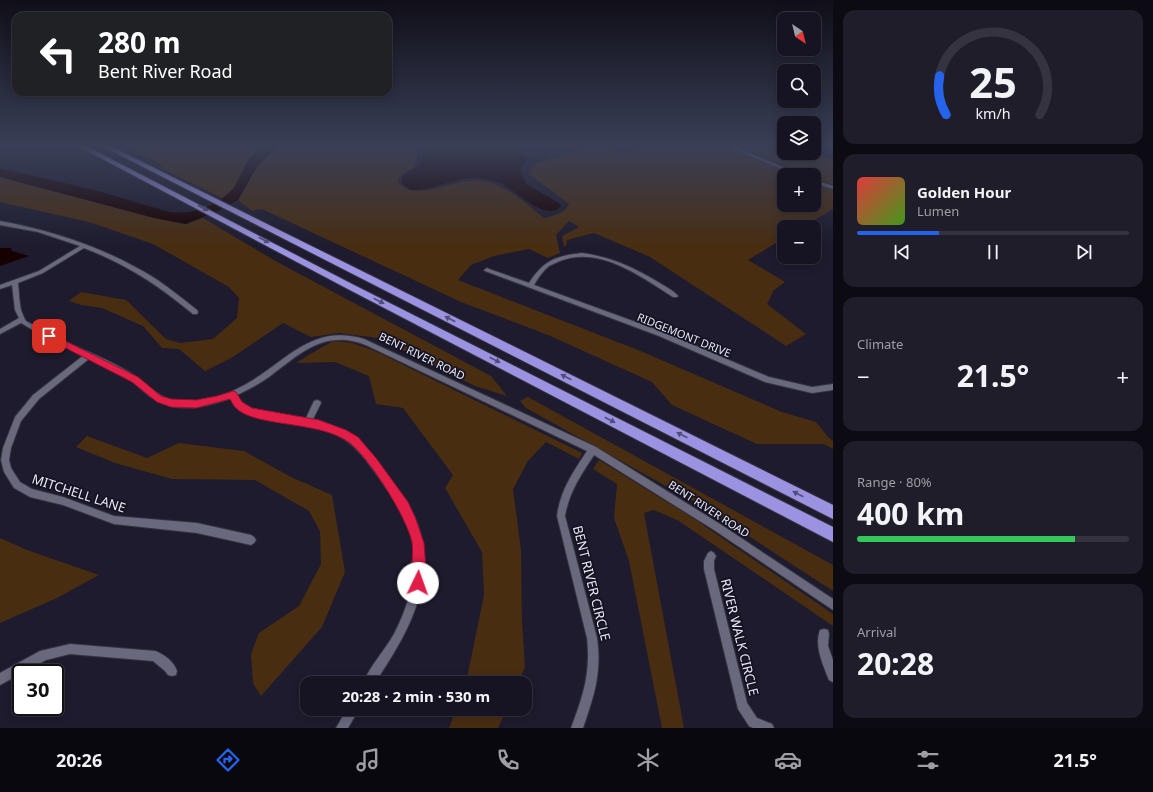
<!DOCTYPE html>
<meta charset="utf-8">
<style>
body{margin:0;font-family:"Noto Sans",sans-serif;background:#1f1d2a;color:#f1f3f6;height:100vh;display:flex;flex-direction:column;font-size:15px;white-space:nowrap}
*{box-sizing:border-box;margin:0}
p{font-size:13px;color:#9e9ea5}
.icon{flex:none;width:22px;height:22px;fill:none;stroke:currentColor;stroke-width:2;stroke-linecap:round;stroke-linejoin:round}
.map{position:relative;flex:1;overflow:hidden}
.side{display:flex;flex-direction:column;gap:10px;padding:10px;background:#0c0b13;width:320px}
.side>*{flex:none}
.guide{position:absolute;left:12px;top:12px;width:380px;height:84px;border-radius:12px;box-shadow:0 2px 10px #0003,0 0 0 1px #353340;background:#202124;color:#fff;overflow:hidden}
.needle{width:26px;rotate:145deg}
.fabs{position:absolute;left:777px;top:12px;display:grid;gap:8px}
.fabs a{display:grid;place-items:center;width:44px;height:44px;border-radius:8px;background:#161422;box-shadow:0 2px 10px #0003,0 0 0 1px #353340;font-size:20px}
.speed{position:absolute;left:12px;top:664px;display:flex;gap:8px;font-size:20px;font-weight:700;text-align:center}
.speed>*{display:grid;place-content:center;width:52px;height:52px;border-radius:50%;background:#161422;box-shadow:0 2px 10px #0003,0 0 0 1px #353340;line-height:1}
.speed .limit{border:2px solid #111;border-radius:6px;background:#fff;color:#111}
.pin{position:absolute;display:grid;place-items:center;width:34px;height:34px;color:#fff;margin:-17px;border-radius:8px;box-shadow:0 2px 6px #0006}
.me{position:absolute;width:44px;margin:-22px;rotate:3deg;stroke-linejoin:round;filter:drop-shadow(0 0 3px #0008)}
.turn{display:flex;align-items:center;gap:14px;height:84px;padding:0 20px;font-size:18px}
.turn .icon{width:52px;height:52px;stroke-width:2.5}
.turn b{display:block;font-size:28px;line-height:34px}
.big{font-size:30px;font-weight:700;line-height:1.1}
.side .widget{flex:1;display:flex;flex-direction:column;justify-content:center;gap:6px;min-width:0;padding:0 14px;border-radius:12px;background:#1f1d2a}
.side .dial{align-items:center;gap:0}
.dial svg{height:104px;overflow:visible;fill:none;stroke:#353340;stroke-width:7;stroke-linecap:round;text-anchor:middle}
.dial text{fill:#f1f3f6;stroke:none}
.song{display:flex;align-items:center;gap:12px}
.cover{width:48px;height:48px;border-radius:6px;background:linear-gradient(135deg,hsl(0 70% 55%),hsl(100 70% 35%))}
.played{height:4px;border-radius:2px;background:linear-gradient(90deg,#2563eb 30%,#353340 30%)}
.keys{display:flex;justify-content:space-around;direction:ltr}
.heat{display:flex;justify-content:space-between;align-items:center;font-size:22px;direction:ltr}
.charge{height:6px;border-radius:3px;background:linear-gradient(90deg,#34c759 80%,#353340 0)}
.trip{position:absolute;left:300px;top:676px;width:232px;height:40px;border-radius:12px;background:#161422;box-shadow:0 2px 10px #0003,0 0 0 1px #353340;font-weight:700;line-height:40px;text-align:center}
.tabs{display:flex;height:64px;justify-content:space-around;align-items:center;background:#09080e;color:#9e9ea5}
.tabs .icon{width:28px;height:28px}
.tabs .current{color:#2563eb}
.tabs b{font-size:18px;color:#f1f3f6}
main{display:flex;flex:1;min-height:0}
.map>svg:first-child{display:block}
</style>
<main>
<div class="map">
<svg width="833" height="728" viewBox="0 0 833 728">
<rect width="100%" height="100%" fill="#1d1b2d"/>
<!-- green -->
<path fill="#482d11" d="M122 145H263L249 159 232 190 222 198 163 169 158 162Z
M279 145H419L417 147C418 179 406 162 397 182 419 204 453 177 482 181 505 184 525 203 544 218 554 215 565 214 569 204L530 175 531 168 537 163 591 145H605L617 151 631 152 650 145H722L796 175H784V205H814V182L833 190V209L802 227H784V238L748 260 785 282 774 290 767 304 806 334 786 346 650 257 594 233 567 240 566 246 564 247 562 236 579 227 569 221 556 235 560 253 548 258 529 249 494 256 471 265 458 280 638 350 782 412 816 422 828 437 833 441V449L824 444H757L672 405 652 382 548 335 461 302 262 209 252 211 238 200 257 167Z
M739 145H784V153H814L833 160V185L814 178V175H806Z
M0 177 173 222 186 224 203 218 279 263 491 376 507 396 475 386 379 338 339 333 311 337 283 323 233 357 205 371 179 349 162 348 143 326 102 308 81 305 69 301 81 292 126 300 166 339 180 343 213 339 237 318 239 298 229 287 153 244 89 222 0 202Z
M334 341 352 343 375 351 582 453 579 459 546 442 528 461 513 489 521 550 522 622 525 667 518 683H466L484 595 482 552 445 488 453 475 403 408 376 404 369 376 335 362 296 363 322 347Z
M528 397 833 565V591L707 509 526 408 520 401Z
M87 436 147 458 179 443 244 451 291 477 332 495 345 572 322 627 261 696 253 683 251 654 259 633 299 606 321 564 320 531 309 511 255 480 172 479 115 463 76 447Z
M599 460 693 518 833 614V626L679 521 654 510 644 513 684 728H662L629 561 614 518 617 484 593 469Z
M0 538 27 550 99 575 57 598 0 623Z
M456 709H507L498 728H449Z"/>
<!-- water -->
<path fill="#170000" d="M263 145H279L257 167 238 200 220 210 186 224 154 218 0 177V168L98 191 169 212C190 215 216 207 231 191 240 182 242 168 250 158 254 153 259 149 263 145Z
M425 145H509L529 158 520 168 526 184 559 203 561 206C546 224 515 189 500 183 462 168 443 191 410 190L402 184V177C415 165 424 169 423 147Z
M0 248H11L12 251 29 256 0 266Z"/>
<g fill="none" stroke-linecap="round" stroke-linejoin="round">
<defs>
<path id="minor" d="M733 147H735L802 175H796L733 149Z
M814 180 833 186V189L814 183Z
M0 221C55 231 108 249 156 279 171 289 184 300 197 310L198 312 197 314H193C158 285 126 264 84 248L43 273 18 283C19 291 19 301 21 310 22 313 24 318 26 321 29 323 34 325 37 327 54 337 73 345 91 353 107 360 123 368 137 377 148 385 158 397 172 400 201 405 229 395 253 380 290 357 315 324 364 339L596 447 720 524 833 599V610L714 530 594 455C581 475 569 492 565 516L597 638C602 673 594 696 583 728H571C583 696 591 673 587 638L557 516C560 491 573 472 587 451L368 346C325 328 301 353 269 377 259 384 248 390 237 395 246 416 286 415 306 418L314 401 317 400 320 401 321 403 313 419C355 431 363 443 388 477 399 492 411 507 418 525 421 534 422 543 423 552 428 601 401 643 375 683H363C370 666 385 650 394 634 408 607 416 580 414 549 413 541 412 533 409 526 403 509 391 496 382 482 356 446 349 435 305 424 285 419 253 422 237 408 234 406 233 401 231 398 208 407 177 414 154 399 145 394 139 386 130 380 117 372 104 365 90 358L39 399 21 421 11 448 9 460 11 468 20 482 32 489 63 497 114 516 197 523 251 535 254 537 256 540 254 543 251 545 197 533 114 524 63 505 30 497 14 488 4 472 1 460 3 448 15 417 33 395 84 355 48 339 21 323 0 334V329L19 318 15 310 12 285 0 289V285L39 271 80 246 38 232 0 225Z
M582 253C611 257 633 267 658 282 664 286 673 290 678 296L677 297H673C642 277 599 245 560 261 557 262 553 264 549 266 543 271 538 278 534 285L663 332 769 377 812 387 833 384V390L812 393 765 382 659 336 485 271 484 270 487 268 489 269 529 283C544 260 556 256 582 253Z
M711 551 714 553 716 556 714 561V569L747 703 757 718 772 724 774 728H753L749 726 738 709 704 569V561L708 553Z
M824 629 828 630 829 634 828 646 833 660V682L829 680C823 665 814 646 820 630Z
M70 644 155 651C164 654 174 662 177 671L176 675 172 676 168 675 165 671 153 661 70 654 46 660 0 685V673L40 651Z
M347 709H359L348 728H336Z"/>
<path id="highway" d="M76 145H84L352 284 833 527V542L346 288Z
M100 145H108L833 505V519Z"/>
</defs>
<!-- minor casing -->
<use href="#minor" stroke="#353441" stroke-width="2"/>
<!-- highway casing -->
<use href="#highway" stroke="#353441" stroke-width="2"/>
<!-- minor -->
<use href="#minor" fill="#69687d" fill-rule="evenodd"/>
<!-- highway -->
<use href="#highway" fill="#9b93e1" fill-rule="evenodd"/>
</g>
<!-- one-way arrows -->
<defs><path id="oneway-solid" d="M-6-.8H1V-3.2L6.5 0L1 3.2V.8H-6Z"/></defs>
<g fill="#514c78">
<use href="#oneway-solid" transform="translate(203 208) rotate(27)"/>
<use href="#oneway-solid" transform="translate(264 240) rotate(28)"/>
<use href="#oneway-solid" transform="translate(379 301) rotate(27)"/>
<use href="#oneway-solid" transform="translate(450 319) rotate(-153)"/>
<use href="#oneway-solid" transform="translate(495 360) rotate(27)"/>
<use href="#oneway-solid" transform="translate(566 377) rotate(-153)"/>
<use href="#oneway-solid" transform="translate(610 420) rotate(27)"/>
<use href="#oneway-solid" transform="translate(682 435) rotate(-153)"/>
<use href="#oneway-solid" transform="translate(798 494) rotate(-153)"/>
</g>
<!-- sky -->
<linearGradient id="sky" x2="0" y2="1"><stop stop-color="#100f19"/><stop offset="0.59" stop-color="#3a3f57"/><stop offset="1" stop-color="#3a3f57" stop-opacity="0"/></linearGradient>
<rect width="833" height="247" fill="url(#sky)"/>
<!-- route -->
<path fill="#e11d48" stroke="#92132f" d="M49 333 138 377 161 396 171 399 196 400 217 396 233 391 236 392 242 402 252 408 319 420 346 430 358 437 376 458 408 502 415 517 424 543 426 570 423 587 418 589 414 587C409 577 414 555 412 542 406 516 370 459 350 443 320 420 253 428 235 407 233 405 232 402 230 399L196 408 171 407 157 402 132 382 46 338V334Z"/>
<g text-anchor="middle" stroke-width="3.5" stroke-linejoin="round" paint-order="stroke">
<!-- street labels -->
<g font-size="11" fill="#eaeaf6" stroke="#141223">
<text transform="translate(684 335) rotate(22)" y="4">RIDGEMONT DRIVE</text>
<text transform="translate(422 356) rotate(26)" y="4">BENT RIVER ROAD</text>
<text transform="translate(709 509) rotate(33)" y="4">BENT RIVER ROAD</text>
</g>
<!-- near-street labels -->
<g font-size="13" fill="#eaeaf6" stroke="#141223">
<text transform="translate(79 493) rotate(18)" y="5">MITCHELL LANE</text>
<text transform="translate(592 583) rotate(76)" y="5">BENT RIVER CIRCLE</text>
<text transform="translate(740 637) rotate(76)" y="5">RIVER WALK CIRCLE</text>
</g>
</g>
</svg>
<div class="fabs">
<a><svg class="needle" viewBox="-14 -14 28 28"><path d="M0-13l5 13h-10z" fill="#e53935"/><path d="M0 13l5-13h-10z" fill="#9e9ea5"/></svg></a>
<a><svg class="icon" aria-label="search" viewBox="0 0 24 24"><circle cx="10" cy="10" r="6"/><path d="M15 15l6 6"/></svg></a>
<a><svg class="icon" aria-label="layers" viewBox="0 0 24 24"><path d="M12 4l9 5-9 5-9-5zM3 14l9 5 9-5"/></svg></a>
<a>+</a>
<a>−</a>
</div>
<div class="speed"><div class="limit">30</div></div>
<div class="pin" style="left:49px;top:336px;background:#d93025"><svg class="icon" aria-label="arrive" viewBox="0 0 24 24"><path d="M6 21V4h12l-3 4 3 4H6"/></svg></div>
<svg class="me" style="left:418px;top:583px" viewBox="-20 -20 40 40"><circle r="19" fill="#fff"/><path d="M0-13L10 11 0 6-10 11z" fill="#e11d48"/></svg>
<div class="trip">20:28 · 2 min · 530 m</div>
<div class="guide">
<div class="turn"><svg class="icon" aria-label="left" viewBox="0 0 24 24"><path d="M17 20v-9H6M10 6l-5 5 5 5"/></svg><div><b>280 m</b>Bent River Road</div></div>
</div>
</div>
<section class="side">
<div class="widget dial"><svg viewBox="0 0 100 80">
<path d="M14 69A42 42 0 1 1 86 69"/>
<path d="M14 69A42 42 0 0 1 9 39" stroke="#2563eb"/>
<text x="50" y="56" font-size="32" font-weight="700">25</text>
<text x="50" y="72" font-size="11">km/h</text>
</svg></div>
<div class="widget">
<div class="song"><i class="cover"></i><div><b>Golden Hour</b><p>Lumen</p></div></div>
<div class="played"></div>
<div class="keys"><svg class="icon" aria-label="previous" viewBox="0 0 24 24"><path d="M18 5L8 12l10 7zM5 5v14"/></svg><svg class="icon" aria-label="pause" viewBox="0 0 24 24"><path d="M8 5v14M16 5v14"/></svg><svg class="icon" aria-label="next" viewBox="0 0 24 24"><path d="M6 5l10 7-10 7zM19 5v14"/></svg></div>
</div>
<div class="widget"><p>Climate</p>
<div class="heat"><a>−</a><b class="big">21.5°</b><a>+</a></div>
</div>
<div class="widget"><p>Range · 80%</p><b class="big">400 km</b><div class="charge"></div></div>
<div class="widget"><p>Arrival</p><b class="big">20:28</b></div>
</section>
</main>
<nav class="tabs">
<b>20:26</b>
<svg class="icon current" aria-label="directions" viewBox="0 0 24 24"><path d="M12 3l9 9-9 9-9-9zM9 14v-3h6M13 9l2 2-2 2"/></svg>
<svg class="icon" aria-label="music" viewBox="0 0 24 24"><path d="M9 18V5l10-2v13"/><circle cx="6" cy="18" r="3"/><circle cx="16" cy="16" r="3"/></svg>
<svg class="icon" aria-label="phone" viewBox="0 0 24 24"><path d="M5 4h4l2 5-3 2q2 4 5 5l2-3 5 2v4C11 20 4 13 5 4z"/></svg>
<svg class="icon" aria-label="climate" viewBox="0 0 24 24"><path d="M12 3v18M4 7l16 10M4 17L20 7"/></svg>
<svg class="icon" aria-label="car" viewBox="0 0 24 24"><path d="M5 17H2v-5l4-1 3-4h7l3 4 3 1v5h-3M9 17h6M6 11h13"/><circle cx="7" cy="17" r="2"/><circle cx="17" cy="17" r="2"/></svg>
<svg class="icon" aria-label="filters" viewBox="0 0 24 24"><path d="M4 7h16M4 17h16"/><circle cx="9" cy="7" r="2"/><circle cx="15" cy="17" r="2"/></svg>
<b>21.5°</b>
</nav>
